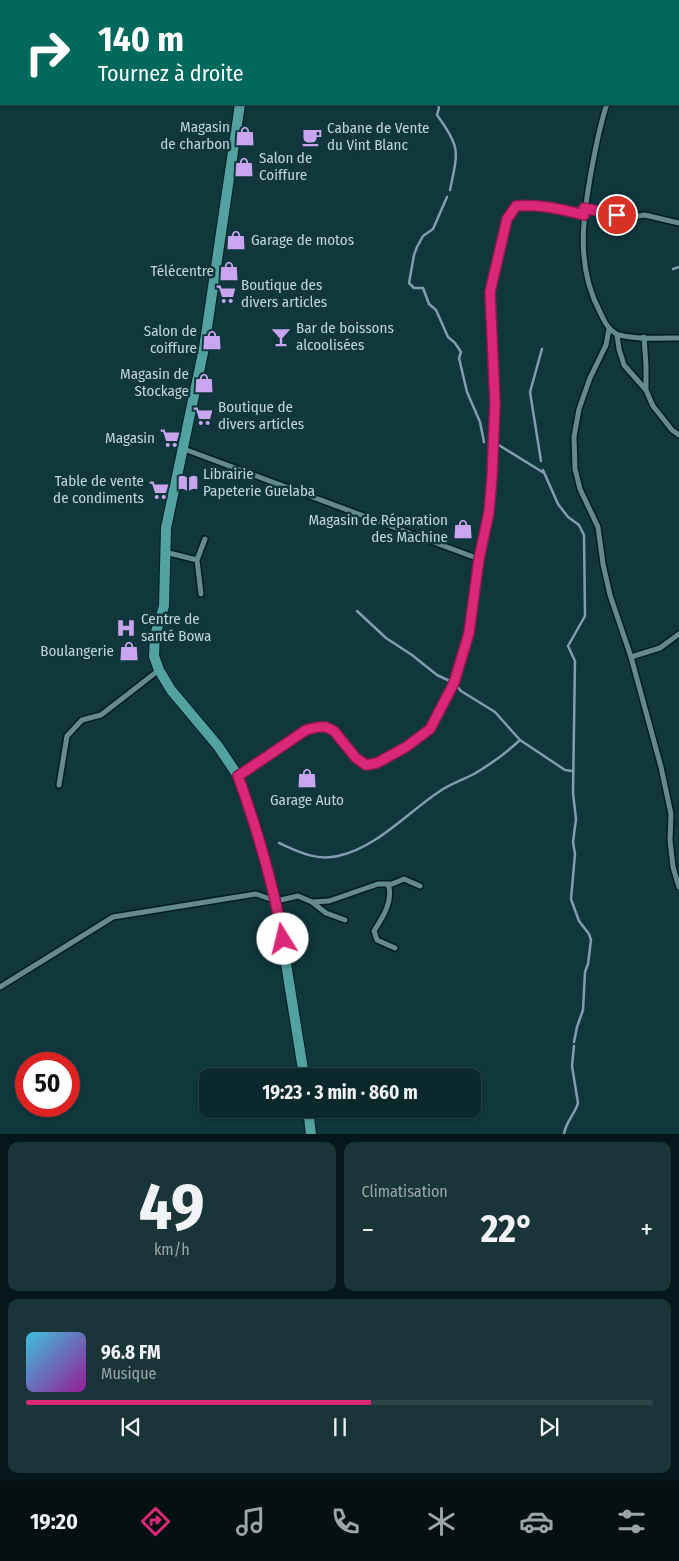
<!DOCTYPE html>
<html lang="fr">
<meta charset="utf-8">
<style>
body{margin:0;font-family:"Fira Sans Condensed",sans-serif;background:#193539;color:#f1f3f6;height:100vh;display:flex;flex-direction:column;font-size:19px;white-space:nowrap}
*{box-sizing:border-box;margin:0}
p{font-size:16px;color:#9aa6aa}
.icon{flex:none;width:28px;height:28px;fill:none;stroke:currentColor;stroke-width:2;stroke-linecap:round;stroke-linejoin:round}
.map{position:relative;height:1134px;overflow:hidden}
.drawer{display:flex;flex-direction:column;gap:8px;padding:8px;background:#061719;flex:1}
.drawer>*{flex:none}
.hud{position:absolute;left:0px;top:0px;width:680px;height:105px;box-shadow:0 1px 4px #0004,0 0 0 1px #2b4549;background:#00695c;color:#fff;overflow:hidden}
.speed{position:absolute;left:15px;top:1052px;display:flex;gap:10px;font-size:25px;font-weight:700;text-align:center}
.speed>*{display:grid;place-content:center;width:65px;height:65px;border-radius:50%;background:#0b292d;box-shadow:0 1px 4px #0004,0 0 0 1px #2b4549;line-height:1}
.speed .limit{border:8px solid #d22;background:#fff;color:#111}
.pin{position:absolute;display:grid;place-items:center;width:42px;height:42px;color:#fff;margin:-21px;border:2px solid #fff;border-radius:50%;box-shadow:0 1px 5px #0007}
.me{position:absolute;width:55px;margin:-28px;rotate:351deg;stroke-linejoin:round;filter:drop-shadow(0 0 4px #0008)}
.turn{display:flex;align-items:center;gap:18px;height:105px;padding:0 15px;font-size:22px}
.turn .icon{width:65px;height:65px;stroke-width:2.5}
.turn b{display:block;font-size:35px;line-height:42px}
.big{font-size:38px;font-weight:700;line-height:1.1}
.drawer .tile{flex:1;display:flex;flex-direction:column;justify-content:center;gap:8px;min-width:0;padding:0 18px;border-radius:10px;background:#193539}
.drawer .dial{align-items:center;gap:0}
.dial b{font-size:65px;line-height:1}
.song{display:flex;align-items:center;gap:15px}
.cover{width:60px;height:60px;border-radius:8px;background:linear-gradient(135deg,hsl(190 70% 55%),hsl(300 70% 35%))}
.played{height:5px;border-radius:2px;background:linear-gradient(90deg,#db2777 55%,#2b4549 55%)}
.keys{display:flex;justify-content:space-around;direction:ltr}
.heat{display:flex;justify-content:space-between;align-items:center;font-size:28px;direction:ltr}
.drawer .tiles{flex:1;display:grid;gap:8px;grid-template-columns:1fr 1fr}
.tile:last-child{grid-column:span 2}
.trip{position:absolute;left:199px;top:1068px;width:282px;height:50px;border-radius:10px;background:#0b292d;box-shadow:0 1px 4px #0004,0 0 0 1px #2b4549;font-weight:700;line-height:50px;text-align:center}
.menu{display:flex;height:80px;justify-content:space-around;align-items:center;background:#041012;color:#9aa6aa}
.menu .icon{width:35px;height:35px}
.menu .on{color:#db2777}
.menu b{font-size:22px;color:#f1f3f6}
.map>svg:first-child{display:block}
</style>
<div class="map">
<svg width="679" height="1134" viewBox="0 0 679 1134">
<rect width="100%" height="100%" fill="#0f373c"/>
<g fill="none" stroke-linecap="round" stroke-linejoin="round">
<!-- stream -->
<path stroke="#829db0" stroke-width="2.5" d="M438 104 439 108 437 115C461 148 458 151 450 190
M447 197 433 229 423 236 417 247 414 255 409 283 414 288H423L429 304 436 310 448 337 455 343 461 352 459 358 467 392 480 422 484 442
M673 269 679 267
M497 444 544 473
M541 461 530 392 542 349
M543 470 558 504 568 517 579 525 584 535 585 616 568 646 575 661 573 793 576 819 573 842 575 854 571 899 579 921 589 934 591 940 588 964 585 972 583 1010 577 1027 574 1042
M357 611 386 638 412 655 437 675 454 683 461 691 495 712 520 740 565 770 572 771
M279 843C299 852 316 861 338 856 377 848 410 810 443 789 453 783 464 779 474 774 491 764 506 753 520 740
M564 1134C566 1121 575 1114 578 1103L572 1066 574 1046"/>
<defs>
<path id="street" d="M211 0 212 1
M636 0V1
M607 104C600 124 596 146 592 167 583 216 575 265 600 312 604 320 607 328 615 333 626 340 665 338 679 338
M584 208 630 217 645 215 679 223
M609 329 606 345 590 378 579 409 574 437 575 469 580 489 598 527 603 564 610 595 631 657 661 767 671 814 670 840 673 867 679 887
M617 335 619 349 624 365 646 390 653 406 672 430 679 435
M644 337 646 365V390
M184 449 479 559
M165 552 197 560
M201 594 197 560 205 539
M631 657 660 648 679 634
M238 776 306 729 318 727H326L334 731 356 758 366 765 377 763 406 747 430 729 454 683 469 633 479 559 486 528 492 489 495 403 490 292 507 219 516 206C540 204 561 209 584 215
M59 785 67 736 82 720 101 715 159 670
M388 884C394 900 383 917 374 931L377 940 395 948
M312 902 326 913 345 920
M0 987 113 917 256 894 276 901 298 896 312 902 329 901 378 884H392L404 879 420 886"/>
<path id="secondary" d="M257 1V0
M240 104 204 348 166 528 164 606 155 635 154 656 159 670 171 690 218 746 238 776 254 821 276 901 304 1076
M308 1109 311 1134"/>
</defs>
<!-- street casing -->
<use href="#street" stroke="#001d21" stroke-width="8"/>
<!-- secondary casing -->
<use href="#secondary" stroke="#001d21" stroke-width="12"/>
<!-- street -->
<use href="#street" stroke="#628b8f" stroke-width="5"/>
<!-- secondary -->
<use href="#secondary" stroke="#51a2a0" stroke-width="10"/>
</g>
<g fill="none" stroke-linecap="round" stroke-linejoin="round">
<defs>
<path id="route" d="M283 939C273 883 257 829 238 776L306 730 318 727H326L334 731 356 758 366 765 377 763 406 747 430 729 454 683 469 633 479 559 489 512 492 477 495 403 490 292 507 219 516 206C540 204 561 209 584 215V208L617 215"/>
</defs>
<!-- route casing -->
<use href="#route" stroke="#8e194d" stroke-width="12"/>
<!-- route -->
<use href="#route" stroke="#db2777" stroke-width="9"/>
</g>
<!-- icons -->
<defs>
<symbol id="shop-bare" viewBox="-9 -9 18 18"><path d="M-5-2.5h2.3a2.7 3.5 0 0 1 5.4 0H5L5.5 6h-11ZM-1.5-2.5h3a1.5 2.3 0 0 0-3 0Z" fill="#c8a5ee" stroke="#0f373c" stroke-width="2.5" paint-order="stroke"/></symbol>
<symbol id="cafe-bare" viewBox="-9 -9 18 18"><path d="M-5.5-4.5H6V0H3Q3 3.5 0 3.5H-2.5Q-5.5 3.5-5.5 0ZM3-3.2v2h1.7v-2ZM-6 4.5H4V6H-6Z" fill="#c8a5ee" stroke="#0f373c" stroke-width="2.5" paint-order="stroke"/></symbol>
<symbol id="supermarket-bare" viewBox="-9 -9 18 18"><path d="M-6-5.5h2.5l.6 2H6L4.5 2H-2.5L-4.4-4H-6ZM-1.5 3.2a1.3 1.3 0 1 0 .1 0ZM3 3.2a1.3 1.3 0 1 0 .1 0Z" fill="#c8a5ee" stroke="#0f373c" stroke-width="2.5" paint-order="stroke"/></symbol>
<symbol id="bar-bare" viewBox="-9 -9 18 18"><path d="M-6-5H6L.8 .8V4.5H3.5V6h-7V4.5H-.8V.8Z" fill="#c8a5ee" stroke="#0f373c" stroke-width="2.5" paint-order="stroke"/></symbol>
<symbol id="library-bare" viewBox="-9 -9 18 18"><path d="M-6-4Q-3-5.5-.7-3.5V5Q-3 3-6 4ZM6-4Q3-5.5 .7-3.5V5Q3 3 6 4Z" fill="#c8a5ee" stroke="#0f373c" stroke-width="2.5" paint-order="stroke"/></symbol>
<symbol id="hospital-bare" viewBox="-9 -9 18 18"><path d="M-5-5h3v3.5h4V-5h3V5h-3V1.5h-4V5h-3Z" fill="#c8a5ee" stroke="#0f373c" stroke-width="2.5" paint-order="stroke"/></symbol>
</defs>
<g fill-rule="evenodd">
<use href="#shop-bare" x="231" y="122" width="28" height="28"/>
<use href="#cafe-bare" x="298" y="123" width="28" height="28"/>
<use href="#shop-bare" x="230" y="153" width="28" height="28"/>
<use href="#shop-bare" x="222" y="226" width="28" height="28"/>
<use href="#shop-bare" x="215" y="257" width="28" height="28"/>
<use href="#supermarket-bare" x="212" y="280" width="28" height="28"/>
<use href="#bar-bare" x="267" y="323" width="28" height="28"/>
<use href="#shop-bare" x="198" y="326" width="28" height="28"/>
<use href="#shop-bare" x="190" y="369" width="28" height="28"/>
<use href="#supermarket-bare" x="189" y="402" width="28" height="28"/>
<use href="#supermarket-bare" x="156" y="424" width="28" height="28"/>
<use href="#library-bare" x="174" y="469" width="28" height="28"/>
<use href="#supermarket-bare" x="145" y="476" width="28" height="28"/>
<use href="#shop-bare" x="449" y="515" width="28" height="28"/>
<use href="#hospital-bare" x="112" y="614" width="28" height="28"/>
<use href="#shop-bare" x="115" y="637" width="28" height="28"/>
<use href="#shop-bare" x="293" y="764" width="28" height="28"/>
</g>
<g text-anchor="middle" stroke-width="5" stroke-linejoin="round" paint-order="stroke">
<!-- poi labels -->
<g font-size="15" fill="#c2d6d9" stroke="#0f373c" text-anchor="end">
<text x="230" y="132">Magasin<tspan x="230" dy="17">de charbon</tspan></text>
<text x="327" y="133" text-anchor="start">Cabane de Vente<tspan x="327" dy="17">du Vint Blanc</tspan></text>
<text x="259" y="163" text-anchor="start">Salon de<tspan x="259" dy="17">Coiffure</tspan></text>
<text x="251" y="245" text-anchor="start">Garage de motos</text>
<text x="214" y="276">Télécentre</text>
<text x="241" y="290" text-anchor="start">Boutique des<tspan x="241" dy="17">divers articles</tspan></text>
<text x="296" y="333" text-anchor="start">Bar de boissons<tspan x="296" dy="17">alcoolisées</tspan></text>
<text x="197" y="336">Salon de<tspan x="197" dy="17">coiffure</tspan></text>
<text x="189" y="379">Magasin de<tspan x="189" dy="17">Stockage</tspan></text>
<text x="218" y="412" text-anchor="start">Boutique de<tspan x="218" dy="17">divers articles</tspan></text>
<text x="155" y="443">Magasin</text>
<text x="203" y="479" text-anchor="start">Librairie<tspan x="203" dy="17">Papeterie Guelaba</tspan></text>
<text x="144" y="486">Table de vente<tspan x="144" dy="17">de condiments</tspan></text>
<text x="448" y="525">Magasin de Réparation<tspan x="448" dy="17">des Machine</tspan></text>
<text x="141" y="624" text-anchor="start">Centre de<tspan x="141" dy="17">santé Bowa</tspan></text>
<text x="114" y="656">Boulangerie</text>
<text x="307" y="805" text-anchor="middle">Garage Auto</text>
</g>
</g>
</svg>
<div class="speed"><div class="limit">50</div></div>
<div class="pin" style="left:617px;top:215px;background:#d93025"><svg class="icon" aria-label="arrive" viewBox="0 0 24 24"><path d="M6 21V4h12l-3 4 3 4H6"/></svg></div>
<svg class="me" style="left:283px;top:939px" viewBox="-20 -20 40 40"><circle r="19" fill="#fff"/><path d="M0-13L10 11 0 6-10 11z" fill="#db2777"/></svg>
<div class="trip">19:23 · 3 min · 860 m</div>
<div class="hud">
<div class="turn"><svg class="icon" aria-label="right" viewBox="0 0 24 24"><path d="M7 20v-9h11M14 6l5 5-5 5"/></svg><div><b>140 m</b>Tournez à droite</div></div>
</div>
</div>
<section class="drawer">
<div class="tiles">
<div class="tile dial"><b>49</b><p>km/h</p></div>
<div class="tile"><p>Climatisation</p>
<div class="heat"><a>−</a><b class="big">22°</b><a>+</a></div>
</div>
<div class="tile">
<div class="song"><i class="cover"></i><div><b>96.8 FM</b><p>Musique</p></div></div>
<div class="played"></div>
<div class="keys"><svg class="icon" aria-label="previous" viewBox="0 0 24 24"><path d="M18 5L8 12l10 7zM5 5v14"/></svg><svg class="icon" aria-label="pause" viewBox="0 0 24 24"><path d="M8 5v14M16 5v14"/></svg><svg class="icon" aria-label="next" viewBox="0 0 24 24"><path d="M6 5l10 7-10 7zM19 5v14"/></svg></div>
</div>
</div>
</section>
<nav class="menu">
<b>19:20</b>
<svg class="icon on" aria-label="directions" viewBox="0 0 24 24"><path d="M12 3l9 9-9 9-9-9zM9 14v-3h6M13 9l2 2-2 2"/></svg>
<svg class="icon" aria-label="music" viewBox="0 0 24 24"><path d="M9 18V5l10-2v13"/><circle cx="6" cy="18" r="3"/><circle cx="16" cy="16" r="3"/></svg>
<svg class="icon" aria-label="phone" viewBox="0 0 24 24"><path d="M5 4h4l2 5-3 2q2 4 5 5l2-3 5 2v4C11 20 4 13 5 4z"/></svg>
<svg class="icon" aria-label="climate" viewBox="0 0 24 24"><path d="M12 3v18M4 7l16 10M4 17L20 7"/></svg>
<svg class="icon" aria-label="car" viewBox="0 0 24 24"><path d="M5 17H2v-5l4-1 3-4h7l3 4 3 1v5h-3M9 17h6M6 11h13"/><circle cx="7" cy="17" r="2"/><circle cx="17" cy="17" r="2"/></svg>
<svg class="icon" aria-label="filters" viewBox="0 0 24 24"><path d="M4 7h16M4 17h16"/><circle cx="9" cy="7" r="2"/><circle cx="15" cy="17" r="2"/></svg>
</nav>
